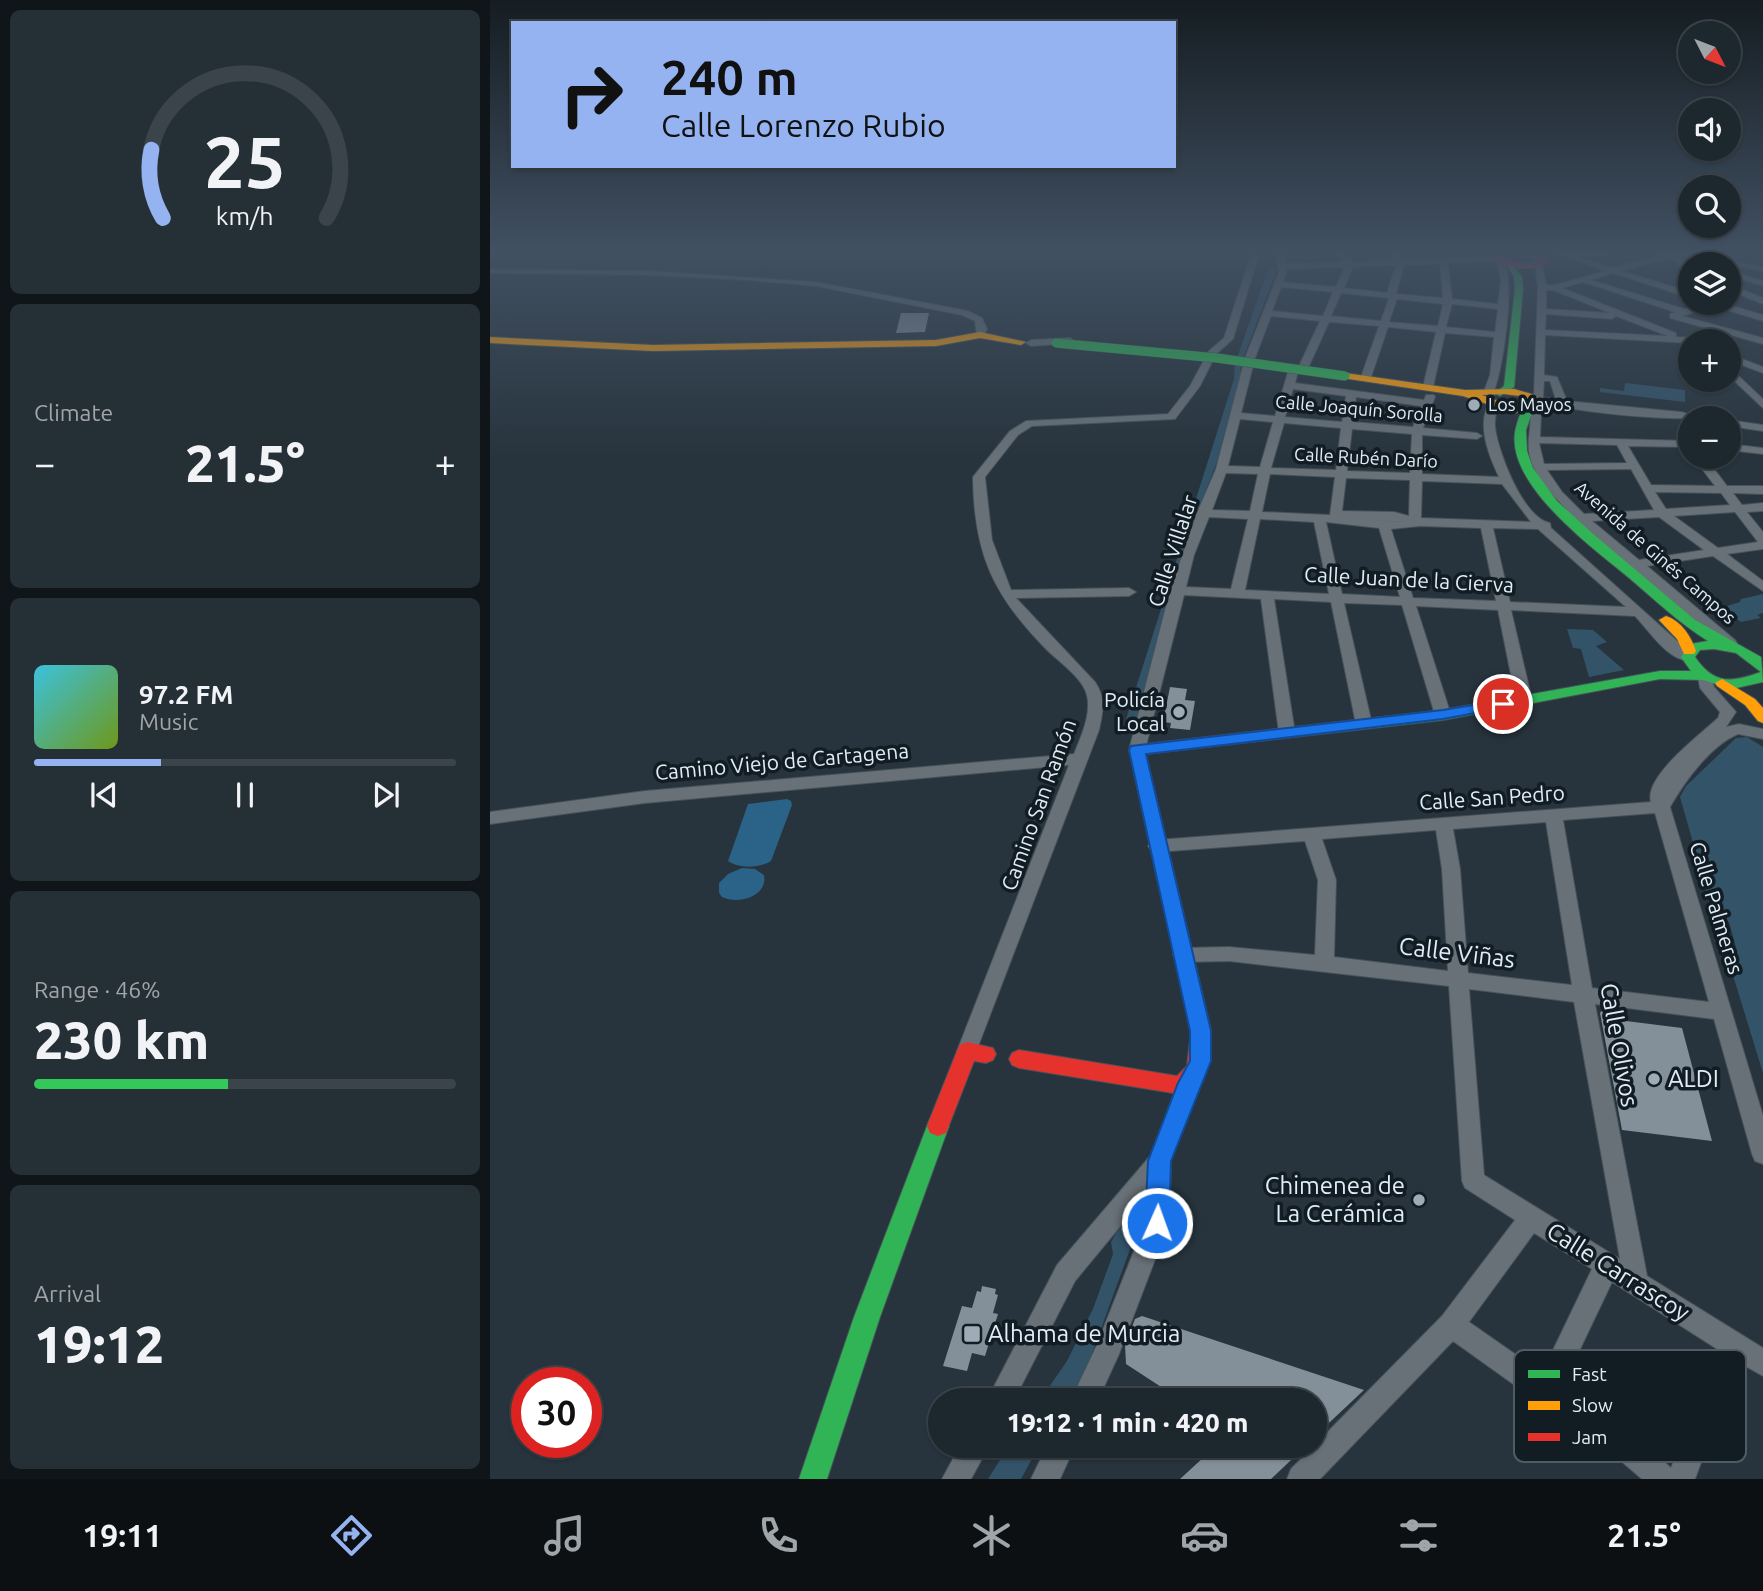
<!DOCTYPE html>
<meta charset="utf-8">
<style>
body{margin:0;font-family:Ubuntu,sans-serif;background:#252f36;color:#f1f3f6;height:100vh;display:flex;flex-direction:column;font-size:26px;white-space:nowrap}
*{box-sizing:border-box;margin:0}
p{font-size:23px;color:#a0a5aa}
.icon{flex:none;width:38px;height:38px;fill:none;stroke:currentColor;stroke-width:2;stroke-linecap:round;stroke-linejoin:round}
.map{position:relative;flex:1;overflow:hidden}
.drawer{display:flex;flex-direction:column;gap:10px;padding:10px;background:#101519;width:490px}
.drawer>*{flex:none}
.banner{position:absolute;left:21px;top:21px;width:665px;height:147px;border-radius:0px;box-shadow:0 2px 5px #0004,0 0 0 2px #3b444a;background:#95b2f1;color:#111;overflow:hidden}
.needle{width:46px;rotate:132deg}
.controls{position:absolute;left:1188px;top:21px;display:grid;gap:14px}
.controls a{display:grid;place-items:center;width:63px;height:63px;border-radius:50%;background:#1d272e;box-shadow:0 2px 5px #0004,0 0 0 2px #3b444a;font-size:35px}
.speed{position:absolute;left:21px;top:1367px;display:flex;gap:14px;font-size:35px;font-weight:700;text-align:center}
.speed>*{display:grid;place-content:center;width:91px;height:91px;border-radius:50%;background:#1d272e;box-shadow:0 2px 5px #0004,0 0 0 2px #3b444a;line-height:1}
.speed .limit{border:10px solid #d22;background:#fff;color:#111}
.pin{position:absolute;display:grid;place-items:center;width:60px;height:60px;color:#fff;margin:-30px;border:4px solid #fff;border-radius:50%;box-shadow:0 2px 7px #0007}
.me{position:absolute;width:77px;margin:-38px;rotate:2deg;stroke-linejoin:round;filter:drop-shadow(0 0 5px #0008)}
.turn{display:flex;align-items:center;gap:24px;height:147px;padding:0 35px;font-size:32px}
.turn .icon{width:91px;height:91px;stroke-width:2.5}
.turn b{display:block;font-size:49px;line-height:60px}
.big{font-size:52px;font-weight:800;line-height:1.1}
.drawer .tile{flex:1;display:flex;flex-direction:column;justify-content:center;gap:10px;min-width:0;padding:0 24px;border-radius:10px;background:#252f36}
.drawer .dial{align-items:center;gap:0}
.dial svg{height:182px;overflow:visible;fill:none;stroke:#3b444a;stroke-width:7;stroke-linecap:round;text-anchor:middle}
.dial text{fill:#f1f3f6;stroke:none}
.song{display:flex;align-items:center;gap:21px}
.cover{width:84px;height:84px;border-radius:10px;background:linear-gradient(135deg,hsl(190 70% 55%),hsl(80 70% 35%))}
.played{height:7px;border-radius:4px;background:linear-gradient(90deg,#95b2f1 30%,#3b444a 30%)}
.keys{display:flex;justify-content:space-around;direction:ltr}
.heat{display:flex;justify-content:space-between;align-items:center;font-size:38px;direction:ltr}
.charge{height:10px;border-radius:5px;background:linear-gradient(90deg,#34c759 46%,#3b444a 0)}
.trip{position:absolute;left:438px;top:1388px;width:399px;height:70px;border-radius:35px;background:#1d272e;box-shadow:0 2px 5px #0004,0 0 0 2px #3b444a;font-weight:800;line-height:70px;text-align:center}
.menu{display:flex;height:112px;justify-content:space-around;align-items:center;background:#0c1012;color:#a0a5aa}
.menu .icon{width:49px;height:49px}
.menu .current{color:#95b2f1}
.menu b{font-size:32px;color:#f1f3f6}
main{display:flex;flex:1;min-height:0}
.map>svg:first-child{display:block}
</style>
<main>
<section class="drawer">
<div class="tile dial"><svg viewBox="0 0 100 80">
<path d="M14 69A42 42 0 1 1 86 69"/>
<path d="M14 69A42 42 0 0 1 9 39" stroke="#95b2f1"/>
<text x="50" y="56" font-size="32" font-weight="700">25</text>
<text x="50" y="72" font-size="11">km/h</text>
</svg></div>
<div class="tile"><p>Climate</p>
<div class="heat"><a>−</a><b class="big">21.5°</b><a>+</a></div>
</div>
<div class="tile">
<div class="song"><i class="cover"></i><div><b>97.2 FM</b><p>Music</p></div></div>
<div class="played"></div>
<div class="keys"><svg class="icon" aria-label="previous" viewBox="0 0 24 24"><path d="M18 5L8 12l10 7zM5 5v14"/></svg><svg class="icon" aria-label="pause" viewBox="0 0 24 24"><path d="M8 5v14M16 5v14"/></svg><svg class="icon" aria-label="next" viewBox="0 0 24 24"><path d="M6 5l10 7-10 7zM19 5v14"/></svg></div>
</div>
<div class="tile"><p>Range · 46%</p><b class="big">230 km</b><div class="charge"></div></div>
<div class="tile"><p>Arrival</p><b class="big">19:12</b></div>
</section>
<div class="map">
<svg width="1273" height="1479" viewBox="0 0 1273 1479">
<rect width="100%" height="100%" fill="#27343d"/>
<!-- green -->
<path fill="#335369" d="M778 269H787L751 364C749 427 715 484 696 543 676 606 660 671 642 734L631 735 744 379 745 364Z
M1135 383 1195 390V402L1110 392V388L1134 391Z
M1273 594V613L1267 615 1271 618 1251 622 1242 616 1237 606 1250 602 1251 599Z
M1077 629 1103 630 1117 642 1106 646 1134 670 1099 677 1091 649 1083 648Z
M1257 737 1273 747V1073L1234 946 1246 947 1239 922 1225 920 1190 797 1196 786 1246 738Z
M645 1211 650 1213 643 1241 585 1400H550L577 1361 603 1309 623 1254 621 1242 635 1218Z
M519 1446H549L531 1479H498Z"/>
<!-- water -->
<path fill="#2b6287" d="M297 799 301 801 302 805 281 861C270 868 249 869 238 861L258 804Z
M252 868 265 869 274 875C278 897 248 905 232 897L229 893V883L238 874Z"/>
<!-- building -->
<path fill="#839099" d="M411 313H439L435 332 406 333Z
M680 687 697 689 695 700 705 701 700 730 680 728 681 723 673 722Z
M1113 1009 1133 1011 1136 1021 1192 1028 1222 1141 1132 1130 1110 1013Z
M492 1286 506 1289 505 1294 508 1295 503 1313 508 1314 495 1356 482 1353 477 1371 453 1366 472 1306 482 1308 487 1291 491 1292Z
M652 1316 874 1390 824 1437V1400H691L636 1364 635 1345 645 1319Z
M726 1446H816L781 1479H690Z"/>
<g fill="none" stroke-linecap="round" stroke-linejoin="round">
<defs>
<path id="street" d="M762 251H770L743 339 726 354 710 386 685 419 542 426 528 435 495 477 502 540 521 590 639 588 646 592 639 596 526 598 605 682C616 698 613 712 609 730L484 1057 477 1060 470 1057 467 1051 579 765 155 803 0 824V812L155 791 584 754C591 736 603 712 596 692 590 676 568 661 556 649 503 595 484 554 483 477L520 431 536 421 678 414 700 386 719 351 734 338Z
M785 251H793L796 264 854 262 847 251H855L862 262 905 260 898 251H906L913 260 1012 257C1027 276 1013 374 1002 396L993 394 1000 375 1004 337 955 333 943 387 938 390 933 387 946 332 898 327 881 377 876 380 871 377 889 326 839 322 819 366 814 369 809 366 830 321 781 316 765 358 751 413 785 416 798 372 803 369 808 372 805 383 934 400 936 395H944L945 397 933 428 987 433 992 436 987 439 932 435V474L1009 477C999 456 985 422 1001 401H1009C1008 408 1004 417 1005 427 1008 452 1033 518 1060 523L1061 528 1205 657 1203 660C1180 665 1159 630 1145 616L1021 610 1042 700 1034 705 1026 700 1008 610 926 606 961 715 953 720 945 715 912 605 854 603 882 724 874 729 866 724 841 602 784 599 805 733 797 738 789 733 771 599 694 595 655 750 653 754H641L639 750 680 591 707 513 726 469 755 358 789 272ZM1007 261 1011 281 1008 304 962 299 958 263ZM950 264 953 298 906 294 914 265ZM906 265 897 293 854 288 863 267ZM855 267 846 287 793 282 797 269ZM791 287 843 292 833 316 782 311ZM851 293 899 298 891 321 841 316ZM907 299 953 304 948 326 899 322ZM962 304 1008 309 1005 332 956 327ZM803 389 856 396 852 422 795 417ZM866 397 931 406 928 415 865 406ZM864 412 925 421 923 427 863 422ZM750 419 783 422 770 467 738 466ZM794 423 851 428 846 470 781 468ZM862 429 922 434 920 473 857 471ZM736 473 768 474 760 511 722 510ZM780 474 845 477 840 515 772 512ZM856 478 920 480 919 516 904 512 852 511ZM932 481 1012 484 1041 522 931 518ZM719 517 758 519 741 589 696 587 704 555ZM854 518 913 522H911ZM770 519 824 522 839 594 755 590ZM836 522 889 528 910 597 852 594ZM930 526 991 528 1006 601 923 598 901 529ZM1003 528 1048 529 1136 607 1020 602Z
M1057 251H1070L1083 255 1120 251 1119 254 1092 258 1123 268 1182 251H1195L1273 267V271L1195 256 1188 257 1200 267V273L1180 258 1132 271 1200 292V298L1123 273 1101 280 1194 309 1215 303H1232L1273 315V321L1224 306 1192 316 1273 338V344L1180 318V314L1185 312 1093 282 1072 288 1186 333V337L1211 338 1216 341 1200 343 1055 335 1054 375 1067 377 1077 401 1191 412 1216 418C1166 420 1094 413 1042 401L1040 398 1044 394 1048 287 1045 265 1052 263 1056 285H1064L1115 271ZM1056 290H1063L1120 313 1056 309ZM1056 314 1122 319 1126 316 1178 336 1055 330ZM1054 381H1060L1066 400 1053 397Z
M0 269 159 271 326 282 478 311 492 318 497 329 493 337H487L485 321 472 315 326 286 258 280 159 275 0 273Z
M1239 270 1273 281V286L1239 275Z
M1239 284 1273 298V304L1239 290Z
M580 338 585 341 583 343 541 346 536 343 541 340Z
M1239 354 1273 367V373L1239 360Z
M1239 367 1273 399V408L1239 376Z
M1044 405 1048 406 1051 414 1050 437 1200 441V447L1138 446 1161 485 1225 486 1203 457H1215L1237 486H1273V494L1243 493 1252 505 1273 503V511L1257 512 1273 532V549L1237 554 1273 581V591L1223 556 1157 566 1245 640 1247 643 1245 646H1235L1086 521C1070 500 1043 480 1039 452 1037 437 1043 423 1039 408ZM1049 443 1127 445 1137 463 1054 464ZM1141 469 1164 510 1094 514 1072 492 1057 470ZM1165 492 1231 493 1240 505 1176 509ZM1245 512 1268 542 1228 548 1184 516ZM1169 517 1214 550 1149 560 1102 521Z
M1239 420 1273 425V431L1239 426Z
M1239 444 1273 448V454L1239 450Z
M1215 673 1220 674 1224 687 1246 712 1236 727 1249 724 1273 729V739L1248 734C1220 746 1195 781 1180 807L1273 1116V1164L1265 1161 1262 1154 1224 1019 1105 1004 1157 1276 1273 1348V1376L1248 1362 1205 1479H1152L1131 1461 963 1341 830 1479H797L801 1469 952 1316 1025 1220 975 1188 972 1181 959 986 739 961 693 962 686 960 683 955 686 950 693 948 739 947 825 955 828 880 815 841 667 852 661 850 658 846 661 842 667 840 1161 802C1153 777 1210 735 1228 718L1230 712 1210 688 1208 677ZM1165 813 1219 1002 1102 988 1073 820ZM1056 822 1082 985 978 973 970 869 963 829ZM946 830 952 869 958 971 844 957 846 880 832 839ZM979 989 1084 1002 1130 1259 994 1175ZM1044 1233 1102 1269 1052 1373 979 1322ZM1122 1282 1227 1349 1181 1468 1151 1441 1072 1387Z
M699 1074 707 1077 710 1083 681 1161 679 1223 629 1354 608 1400H581L606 1347 655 1223 657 1194 585 1281 524 1400H497L567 1265 661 1155 688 1083 691 1077Z
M470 1446H499L481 1479H452Z
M557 1446H585L570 1479H541Z"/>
<path id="fast" d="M1021 263 1032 277 1033 289 1024 387 1010 396 1005 393 1014 386 1025 289 1024 277 1017 265Z
M1038 407 1043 410 1036 430 1037 451 1043 468 1067 501 1102 533 1205 620 1271 657 1273 682 1242 689 1213 680 1170 679 953 720 656 754 659 768 651 773 645 772 639 750 647 745 953 710 1170 671H1201L1191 657 1200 644 1218 641C1189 623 1164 599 1138 577 1102 547 1008 479 1027 424 1029 417 1031 410 1038 407ZM1224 649 1246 653 1271 672C1243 682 1225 686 1205 657L1210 650Z
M448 1116 456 1119 459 1126 390 1317 337 1479H309L364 1317 437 1126 440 1119Z"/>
<path id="slow" d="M490 332 536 342 531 345 490 338 446 346 163 351 0 343V337L163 345 446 340Z
M855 373 975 390 1024 389 1045 395 1054 403 1048 410 1024 413 973 396 852 378 850 376ZM1014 394 1030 396 1043 403 1025 407 992 395Z
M1176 616C1191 621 1201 636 1206 651L1204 654H1194L1187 639 1169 620Z
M1232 679 1265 699 1273 708V723L1268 721 1255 705 1227 686 1225 683Z"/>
<path id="jam" d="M1003 251H1039L1060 261C1043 273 1024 269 1006 261ZM1033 254 1049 261 1032 264 1012 257Z
M651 763 659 768 721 1031C721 1059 719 1084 689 1094L529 1068 522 1065 519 1059 522 1053 529 1050 687 1076 697 1066 701 1031 643 768Z
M477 1042 503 1048 506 1054 503 1060 496 1063 484 1061 456 1133 448 1136 440 1133 437 1126 467 1051 470 1045Z"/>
</defs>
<!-- street casing -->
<use href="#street" stroke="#465259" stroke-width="2"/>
<!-- fast casing -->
<use href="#fast" stroke="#465259" stroke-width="2"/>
<!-- slow casing -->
<use href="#slow" stroke="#465259" stroke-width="2"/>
<!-- jam casing -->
<use href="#jam" stroke="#465259" stroke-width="2"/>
<!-- street -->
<use href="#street" fill="#687178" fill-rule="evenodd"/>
<!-- fast -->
<use href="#fast" fill="#30b455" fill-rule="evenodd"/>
<!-- slow -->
<use href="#slow" fill="#ff9f0a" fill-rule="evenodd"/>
<!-- jam -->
<use href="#jam" fill="#e5322d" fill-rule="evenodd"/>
<defs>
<path id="fast-bridge" d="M566 343 727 358 855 376"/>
</defs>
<!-- fast-bridge casing -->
<use href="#fast-bridge" stroke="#465259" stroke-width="10" stroke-linecap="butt"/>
<!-- fast-bridge -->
<use href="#fast-bridge" stroke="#30b455" stroke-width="9"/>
</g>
<!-- sky -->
<linearGradient id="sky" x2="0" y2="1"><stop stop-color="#151d22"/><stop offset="0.55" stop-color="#415062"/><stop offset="1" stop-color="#415062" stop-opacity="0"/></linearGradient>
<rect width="1273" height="458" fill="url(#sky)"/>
<!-- route -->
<path fill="#1a73e8" stroke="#114b97" stroke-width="2" d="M1013 700 1021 704 1018 707 953 719 656 754 721 1031V1061L681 1161 679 1223 676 1231 667 1235 659 1231 655 1223 658 1161 688 1083 700 1061V1031L639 750 641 746 953 710Z"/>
<!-- markers -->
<g fill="#9facb7" stroke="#121c23" stroke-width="2.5">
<circle cx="984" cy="405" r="7"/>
<circle cx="689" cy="712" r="7"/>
<circle cx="1164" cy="1079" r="7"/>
<circle cx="929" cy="1200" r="7"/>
<rect x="473" y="1325" width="18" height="18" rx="3.5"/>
</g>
<g text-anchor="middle" stroke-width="7" stroke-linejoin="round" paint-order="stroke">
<!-- far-poi labels -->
<g font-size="18" fill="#e0edf8" stroke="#121c23" text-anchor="start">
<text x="998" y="411">Los Mayos</text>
</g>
<!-- far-street labels -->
<g font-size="18" fill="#e0edf8" stroke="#121c23">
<text transform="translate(869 409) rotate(5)" y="6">Calle Joaquín Sorolla</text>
<text transform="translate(876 458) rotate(3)" y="6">Calle Rubén Darío</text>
<text transform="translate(1165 553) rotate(41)" y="6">Avenida de Ginés Campos</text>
</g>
<!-- street labels -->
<g font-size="21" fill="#e0edf8" stroke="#121c23">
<text transform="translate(683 551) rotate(-72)" y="7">Calle Villalar</text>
<text transform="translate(919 580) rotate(3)" y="7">Calle Juan de la Cierva</text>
<text transform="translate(292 762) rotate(-5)" y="7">Camino Viejo de Cartagena</text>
<text transform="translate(1002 798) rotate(-4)" y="7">Calle San Pedro</text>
<text transform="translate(549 805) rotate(-70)" y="7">Camino San Ramón</text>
<text transform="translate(1226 908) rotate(73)" y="7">Calle Palmeras</text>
</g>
<!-- poi labels -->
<g font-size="21" fill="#e0edf8" stroke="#121c23" text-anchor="end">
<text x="675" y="707">Policía<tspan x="675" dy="24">Local</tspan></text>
</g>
<!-- near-street labels -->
<g font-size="24" fill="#e0edf8" stroke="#121c23">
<text transform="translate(967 953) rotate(7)" y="8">Calle Viñas</text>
<text transform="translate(1129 1045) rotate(80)" y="8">Calle Olivos</text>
<text transform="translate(1128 1272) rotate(32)" y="8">Calle Carrascoy</text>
</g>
<!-- near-poi labels -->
<g font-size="24" fill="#e0edf8" stroke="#121c23" text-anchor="start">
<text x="1178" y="1087">ALDI</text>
<text x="915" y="1194" text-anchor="end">Chimenea de<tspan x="915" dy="28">La Cerámica</tspan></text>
<text x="498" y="1342">Alhama de Murcia</text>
</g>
</g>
<!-- legend -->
<rect x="1024" y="1350" width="232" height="112" rx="10" fill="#121c23" stroke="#505b63" stroke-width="2"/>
<rect x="1038" y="1370" width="32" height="8" fill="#30b455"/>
<rect x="1038" y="1401" width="32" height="9" fill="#ff9f0a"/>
<rect x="1038" y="1433" width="32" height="8" fill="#e5322d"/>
<g font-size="19" fill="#e0edf8">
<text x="1082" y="1381">Fast</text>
<text x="1082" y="1412">Slow</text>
<text x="1082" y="1444">Jam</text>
</g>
</svg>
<div class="controls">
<a><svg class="needle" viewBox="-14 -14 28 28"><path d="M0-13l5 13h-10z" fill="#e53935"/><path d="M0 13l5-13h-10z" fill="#a0a5aa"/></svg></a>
<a><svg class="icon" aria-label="sound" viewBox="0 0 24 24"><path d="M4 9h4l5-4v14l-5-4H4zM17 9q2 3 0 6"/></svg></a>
<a><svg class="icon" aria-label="search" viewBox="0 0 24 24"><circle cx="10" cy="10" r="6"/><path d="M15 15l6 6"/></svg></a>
<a><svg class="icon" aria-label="layers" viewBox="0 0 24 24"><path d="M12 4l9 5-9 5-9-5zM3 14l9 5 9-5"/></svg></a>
<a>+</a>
<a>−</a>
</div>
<div class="speed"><div class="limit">30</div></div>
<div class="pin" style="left:1013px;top:704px;background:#d93025"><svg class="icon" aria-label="arrive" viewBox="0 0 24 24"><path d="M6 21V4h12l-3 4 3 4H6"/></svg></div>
<svg class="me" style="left:667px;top:1223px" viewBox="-20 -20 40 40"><circle r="17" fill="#1a73e8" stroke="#fff" stroke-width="3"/><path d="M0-11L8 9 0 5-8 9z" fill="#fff"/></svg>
<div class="trip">19:12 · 1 min · 420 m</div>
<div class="banner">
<div class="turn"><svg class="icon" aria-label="right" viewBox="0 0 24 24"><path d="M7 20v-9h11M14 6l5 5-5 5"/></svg><div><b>240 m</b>Calle Lorenzo Rubio</div></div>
</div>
</div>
</main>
<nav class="menu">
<b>19:11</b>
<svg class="icon current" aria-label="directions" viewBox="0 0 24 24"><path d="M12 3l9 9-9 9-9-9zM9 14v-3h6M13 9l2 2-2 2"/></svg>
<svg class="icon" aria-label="music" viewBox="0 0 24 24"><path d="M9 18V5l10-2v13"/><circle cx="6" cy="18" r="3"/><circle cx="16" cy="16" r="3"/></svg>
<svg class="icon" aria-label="phone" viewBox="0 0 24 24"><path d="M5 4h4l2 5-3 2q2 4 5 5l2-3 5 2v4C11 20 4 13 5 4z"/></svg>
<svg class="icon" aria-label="climate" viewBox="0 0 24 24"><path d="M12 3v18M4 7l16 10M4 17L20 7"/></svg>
<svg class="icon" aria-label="car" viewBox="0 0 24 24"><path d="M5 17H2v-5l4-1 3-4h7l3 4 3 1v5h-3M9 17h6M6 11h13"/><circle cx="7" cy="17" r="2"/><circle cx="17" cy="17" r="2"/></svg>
<svg class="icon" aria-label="filters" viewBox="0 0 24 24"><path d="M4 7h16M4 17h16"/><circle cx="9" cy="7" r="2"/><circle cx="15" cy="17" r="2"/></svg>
<b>21.5°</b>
</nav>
